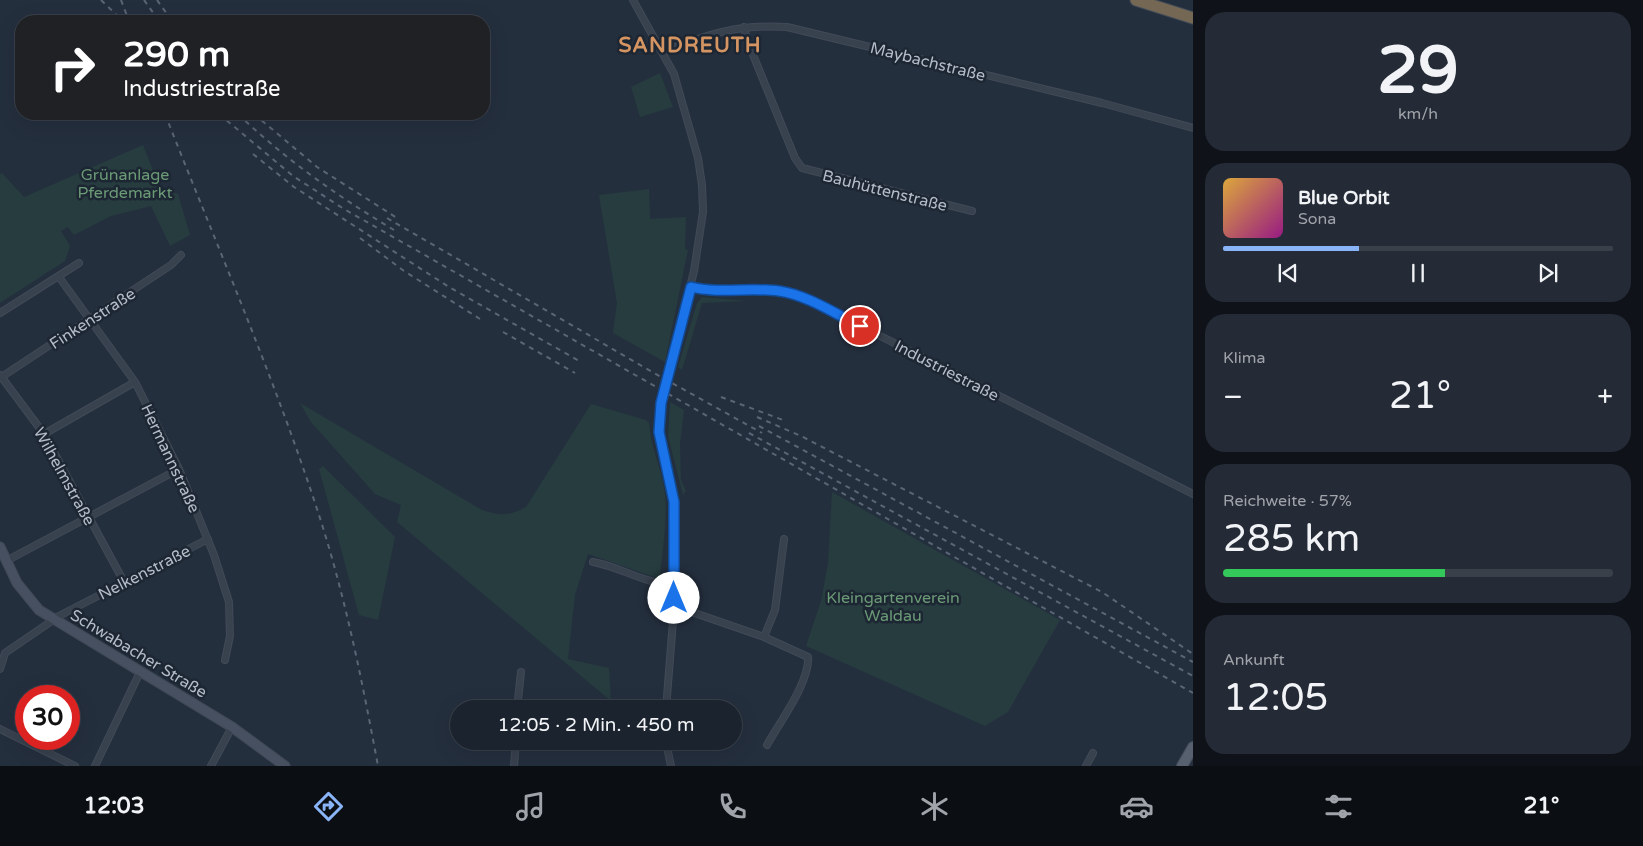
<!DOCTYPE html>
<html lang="de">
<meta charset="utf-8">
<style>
body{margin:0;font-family:"Varela Round",sans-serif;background:#242b36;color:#f1f3f6;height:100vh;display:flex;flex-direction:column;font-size:19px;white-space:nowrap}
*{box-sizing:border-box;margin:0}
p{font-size:16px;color:#a0a4aa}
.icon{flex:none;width:28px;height:28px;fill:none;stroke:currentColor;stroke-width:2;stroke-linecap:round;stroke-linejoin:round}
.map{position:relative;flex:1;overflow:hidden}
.drawer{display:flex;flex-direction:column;gap:12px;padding:12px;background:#0f1319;width:450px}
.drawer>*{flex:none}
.banner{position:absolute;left:15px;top:15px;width:475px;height:105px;border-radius:20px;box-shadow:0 5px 20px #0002,0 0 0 1px #39404a;background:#202124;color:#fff;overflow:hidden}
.speed{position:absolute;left:15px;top:685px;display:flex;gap:10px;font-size:25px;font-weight:700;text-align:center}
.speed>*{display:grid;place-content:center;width:65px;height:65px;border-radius:50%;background:#1b232e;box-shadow:0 5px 20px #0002,0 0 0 1px #39404a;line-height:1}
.speed .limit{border:8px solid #d22;background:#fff;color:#111}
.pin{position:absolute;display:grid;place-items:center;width:42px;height:42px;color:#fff;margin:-21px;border:2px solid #fff;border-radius:50%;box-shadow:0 1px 5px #0007}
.me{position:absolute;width:55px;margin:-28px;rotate:0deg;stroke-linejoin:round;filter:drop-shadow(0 0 4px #0008)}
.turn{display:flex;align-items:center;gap:18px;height:105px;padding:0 25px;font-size:22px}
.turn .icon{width:65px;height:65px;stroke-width:2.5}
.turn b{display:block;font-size:35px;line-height:42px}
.big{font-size:38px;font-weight:600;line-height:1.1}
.drawer .tile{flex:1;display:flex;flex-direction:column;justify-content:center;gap:8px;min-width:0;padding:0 18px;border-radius:20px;background:#242b36}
.drawer .dial{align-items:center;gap:0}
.dial b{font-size:65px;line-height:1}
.song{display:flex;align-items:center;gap:15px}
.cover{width:60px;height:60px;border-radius:8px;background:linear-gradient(135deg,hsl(40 70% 55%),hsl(310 70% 35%))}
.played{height:5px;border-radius:2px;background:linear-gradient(90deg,#8ab4f8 35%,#39404a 35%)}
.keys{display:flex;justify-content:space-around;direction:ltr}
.heat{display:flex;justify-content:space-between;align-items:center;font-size:28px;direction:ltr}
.charge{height:8px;border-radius:4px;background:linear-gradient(90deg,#34c759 57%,#39404a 0)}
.trip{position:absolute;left:450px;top:700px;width:292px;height:50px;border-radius:25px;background:#1b232e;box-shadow:0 5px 20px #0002,0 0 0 1px #39404a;font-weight:600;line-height:50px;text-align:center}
.tabs{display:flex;height:80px;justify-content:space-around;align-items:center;background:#0b0e12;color:#a0a4aa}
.tabs .icon{width:35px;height:35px}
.tabs .on{color:#8ab4f8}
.tabs b{font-size:22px;color:#f1f3f6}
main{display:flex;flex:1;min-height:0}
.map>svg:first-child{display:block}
</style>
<main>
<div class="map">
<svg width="1193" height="766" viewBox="0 0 1193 766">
<rect width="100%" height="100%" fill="#242f3e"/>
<!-- green -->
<path fill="#263c3f" d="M660 73 673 107 640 117 631 87Z
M143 145 160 188 178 194 190 235 170 246 151 206 111 216 74 235 68 227 61 231 70 246 65 261 0 303V174L2 173 24 197Z
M649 189 650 219 686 217 685 249 688 250 665 362 613 333 617 303 599 195Z
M702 297 747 301 702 303 682 370 678 367 697 303Z
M670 402 684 410 680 444 681 480 686 491 683 495 668 436Z
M300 403 482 510C500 516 510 516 526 507L591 404 646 420 649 423C651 447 660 465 664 487 669 516 662 549 660 579L588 554 575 595 568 659 609 668 611 701 397 522 401 505 375 494 311 422Z
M323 466 395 537 378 620 359 615 319 469Z
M832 492 1060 620 1008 712 985 726 806 646 821 601 828 563Z"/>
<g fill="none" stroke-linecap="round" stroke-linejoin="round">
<defs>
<path id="street" d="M633 0 674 74 698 158 702 185 703 212 694 271 661 403 659 432 661 447 671 482 675 513 674 608 666 709
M744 27 747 40 795 158 802 168 972 211
M663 52C707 34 739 24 787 27L1102 103 1193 128
M59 277 135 382 179 469 214 555 229 602 230 636 225 660
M691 287 711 290 778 291 813 302 1193 494
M0 313 79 263
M0 375 44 434 124 582
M0 378 171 265 181 255
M44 434 135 382
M6 561 179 469
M593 562C621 567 645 584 674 585
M674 608 683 609 764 637 808 657C810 682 779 723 767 745
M764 637 775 610 784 539
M0 669 5 653 59 616 208 539
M517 709 521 672
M0 729 75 766
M638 741 656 746H666
M666 742 671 766
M95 766 141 670
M211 766 232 727
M514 766 516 741
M1086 766 1093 753"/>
<path id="secondary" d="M0 547 17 583 39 610 232 727 285 766"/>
<path id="primary" d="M1182 766 1193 747"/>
<path id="highway" d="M1136 0 1193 18"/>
</defs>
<!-- street casing -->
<use href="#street" stroke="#414a57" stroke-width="8"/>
<!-- secondary casing -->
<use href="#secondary" stroke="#414a57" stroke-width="11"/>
<!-- primary casing -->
<use href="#primary" stroke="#414a57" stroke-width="12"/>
<!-- highway casing -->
<use href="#highway" stroke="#434c59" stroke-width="13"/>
<!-- street -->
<use href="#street" stroke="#38414e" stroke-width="6"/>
<!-- secondary -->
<use href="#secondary" stroke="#465061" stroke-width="9"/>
<!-- primary -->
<use href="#primary" stroke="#56606e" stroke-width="10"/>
<!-- highway -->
<use href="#highway" stroke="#746855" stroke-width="11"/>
<!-- rail -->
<path stroke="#5a6575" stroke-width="2" stroke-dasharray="5 5" stroke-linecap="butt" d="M101 0 123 21
M121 0 129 21
M144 0 159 21
M157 0 172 21
M165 114C217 246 274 377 318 512 345 595 362 680 378 766
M219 114 293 176 344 209 1193 693
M238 114C285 159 337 196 394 230
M254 114 317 167 397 218
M253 154 294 187 449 287 581 362
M387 218 654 373 762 433
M360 238 404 271 480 319
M503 332 575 373
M721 397 783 420
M757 417 801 436 1102 592 1193 654
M759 426 1193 662
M749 433 1193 676"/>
</g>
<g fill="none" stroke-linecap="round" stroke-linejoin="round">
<defs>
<path id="route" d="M674 598V502L659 432 661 403 691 287C720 294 750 287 779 291 807 295 834 313 860 326"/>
</defs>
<!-- route casing -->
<use href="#route" stroke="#114b97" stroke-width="12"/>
<!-- route -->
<use href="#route" stroke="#1a73e8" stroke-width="9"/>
</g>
<g text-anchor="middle" stroke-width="5" stroke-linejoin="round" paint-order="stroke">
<!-- street labels -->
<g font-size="16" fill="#b4bcc9" stroke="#1d2633">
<text transform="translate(928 61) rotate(14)" y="6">Maybachstraße</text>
<text transform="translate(885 190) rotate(14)" y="6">Bauhüttenstraße</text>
<text transform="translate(92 318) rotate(-33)" y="6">Finkenstraße</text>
<text transform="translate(947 370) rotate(27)" y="6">Industriestraße</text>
<text transform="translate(171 458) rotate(65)" y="6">Hermannstraße</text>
<text transform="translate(65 476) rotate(61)" y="6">Wilhelmstraße</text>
<text transform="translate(144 572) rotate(-27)" y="6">Nelkenstraße</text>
<text transform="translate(139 653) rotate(31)" y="6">Schwabacher Straße</text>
</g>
<!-- park labels -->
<g font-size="16" fill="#6b9a76" stroke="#1d2633">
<text x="125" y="180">Grünanlage<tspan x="125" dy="18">Pferdemarkt</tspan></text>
<text x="893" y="603">Kleingartenverein<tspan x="893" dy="18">Waldau</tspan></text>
</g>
<!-- district labels -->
<g font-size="21" font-weight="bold" letter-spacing="1" fill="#d59563" stroke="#1d2633">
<text x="690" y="52">SANDREUTH</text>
</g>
</g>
</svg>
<div class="speed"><div class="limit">30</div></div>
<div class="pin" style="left:860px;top:326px;background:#d93025"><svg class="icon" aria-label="arrive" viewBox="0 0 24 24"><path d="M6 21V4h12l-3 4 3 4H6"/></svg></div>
<svg class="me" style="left:674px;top:598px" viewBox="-20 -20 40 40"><circle r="19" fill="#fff"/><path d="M0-13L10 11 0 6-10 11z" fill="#1a73e8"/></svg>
<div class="trip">12:05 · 2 Min. · 450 m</div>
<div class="banner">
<div class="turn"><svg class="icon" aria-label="right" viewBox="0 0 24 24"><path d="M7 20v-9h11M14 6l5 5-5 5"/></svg><div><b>290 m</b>Industriestraße</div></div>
</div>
</div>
<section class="drawer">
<div class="tile dial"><b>29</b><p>km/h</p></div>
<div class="tile">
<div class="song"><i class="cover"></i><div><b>Blue Orbit</b><p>Sona</p></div></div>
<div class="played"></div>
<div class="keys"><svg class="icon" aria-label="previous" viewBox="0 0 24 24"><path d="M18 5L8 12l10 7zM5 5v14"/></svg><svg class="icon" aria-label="pause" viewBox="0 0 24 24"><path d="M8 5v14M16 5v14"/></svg><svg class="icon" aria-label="next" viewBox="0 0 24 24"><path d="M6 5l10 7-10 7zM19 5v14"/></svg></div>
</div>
<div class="tile"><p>Klima</p>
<div class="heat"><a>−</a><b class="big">21°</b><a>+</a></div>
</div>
<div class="tile"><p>Reichweite · 57%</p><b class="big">285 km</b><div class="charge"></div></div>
<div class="tile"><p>Ankunft</p><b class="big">12:05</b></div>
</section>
</main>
<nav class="tabs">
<b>12:03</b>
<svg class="icon on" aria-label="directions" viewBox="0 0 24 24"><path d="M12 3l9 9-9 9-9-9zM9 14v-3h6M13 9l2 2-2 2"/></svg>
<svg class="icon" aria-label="music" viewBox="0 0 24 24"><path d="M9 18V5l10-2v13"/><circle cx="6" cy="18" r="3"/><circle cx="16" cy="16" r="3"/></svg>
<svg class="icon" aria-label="phone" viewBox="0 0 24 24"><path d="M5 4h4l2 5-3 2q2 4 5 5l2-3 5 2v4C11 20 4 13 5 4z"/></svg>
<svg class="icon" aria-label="climate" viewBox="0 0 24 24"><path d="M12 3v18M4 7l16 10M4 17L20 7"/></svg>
<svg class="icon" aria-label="car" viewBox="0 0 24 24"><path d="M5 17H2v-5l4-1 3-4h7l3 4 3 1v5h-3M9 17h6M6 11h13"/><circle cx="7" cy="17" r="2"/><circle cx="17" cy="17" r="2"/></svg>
<svg class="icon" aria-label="filters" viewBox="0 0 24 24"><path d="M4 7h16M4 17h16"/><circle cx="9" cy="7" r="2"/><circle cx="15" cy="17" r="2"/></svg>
<b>21°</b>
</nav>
